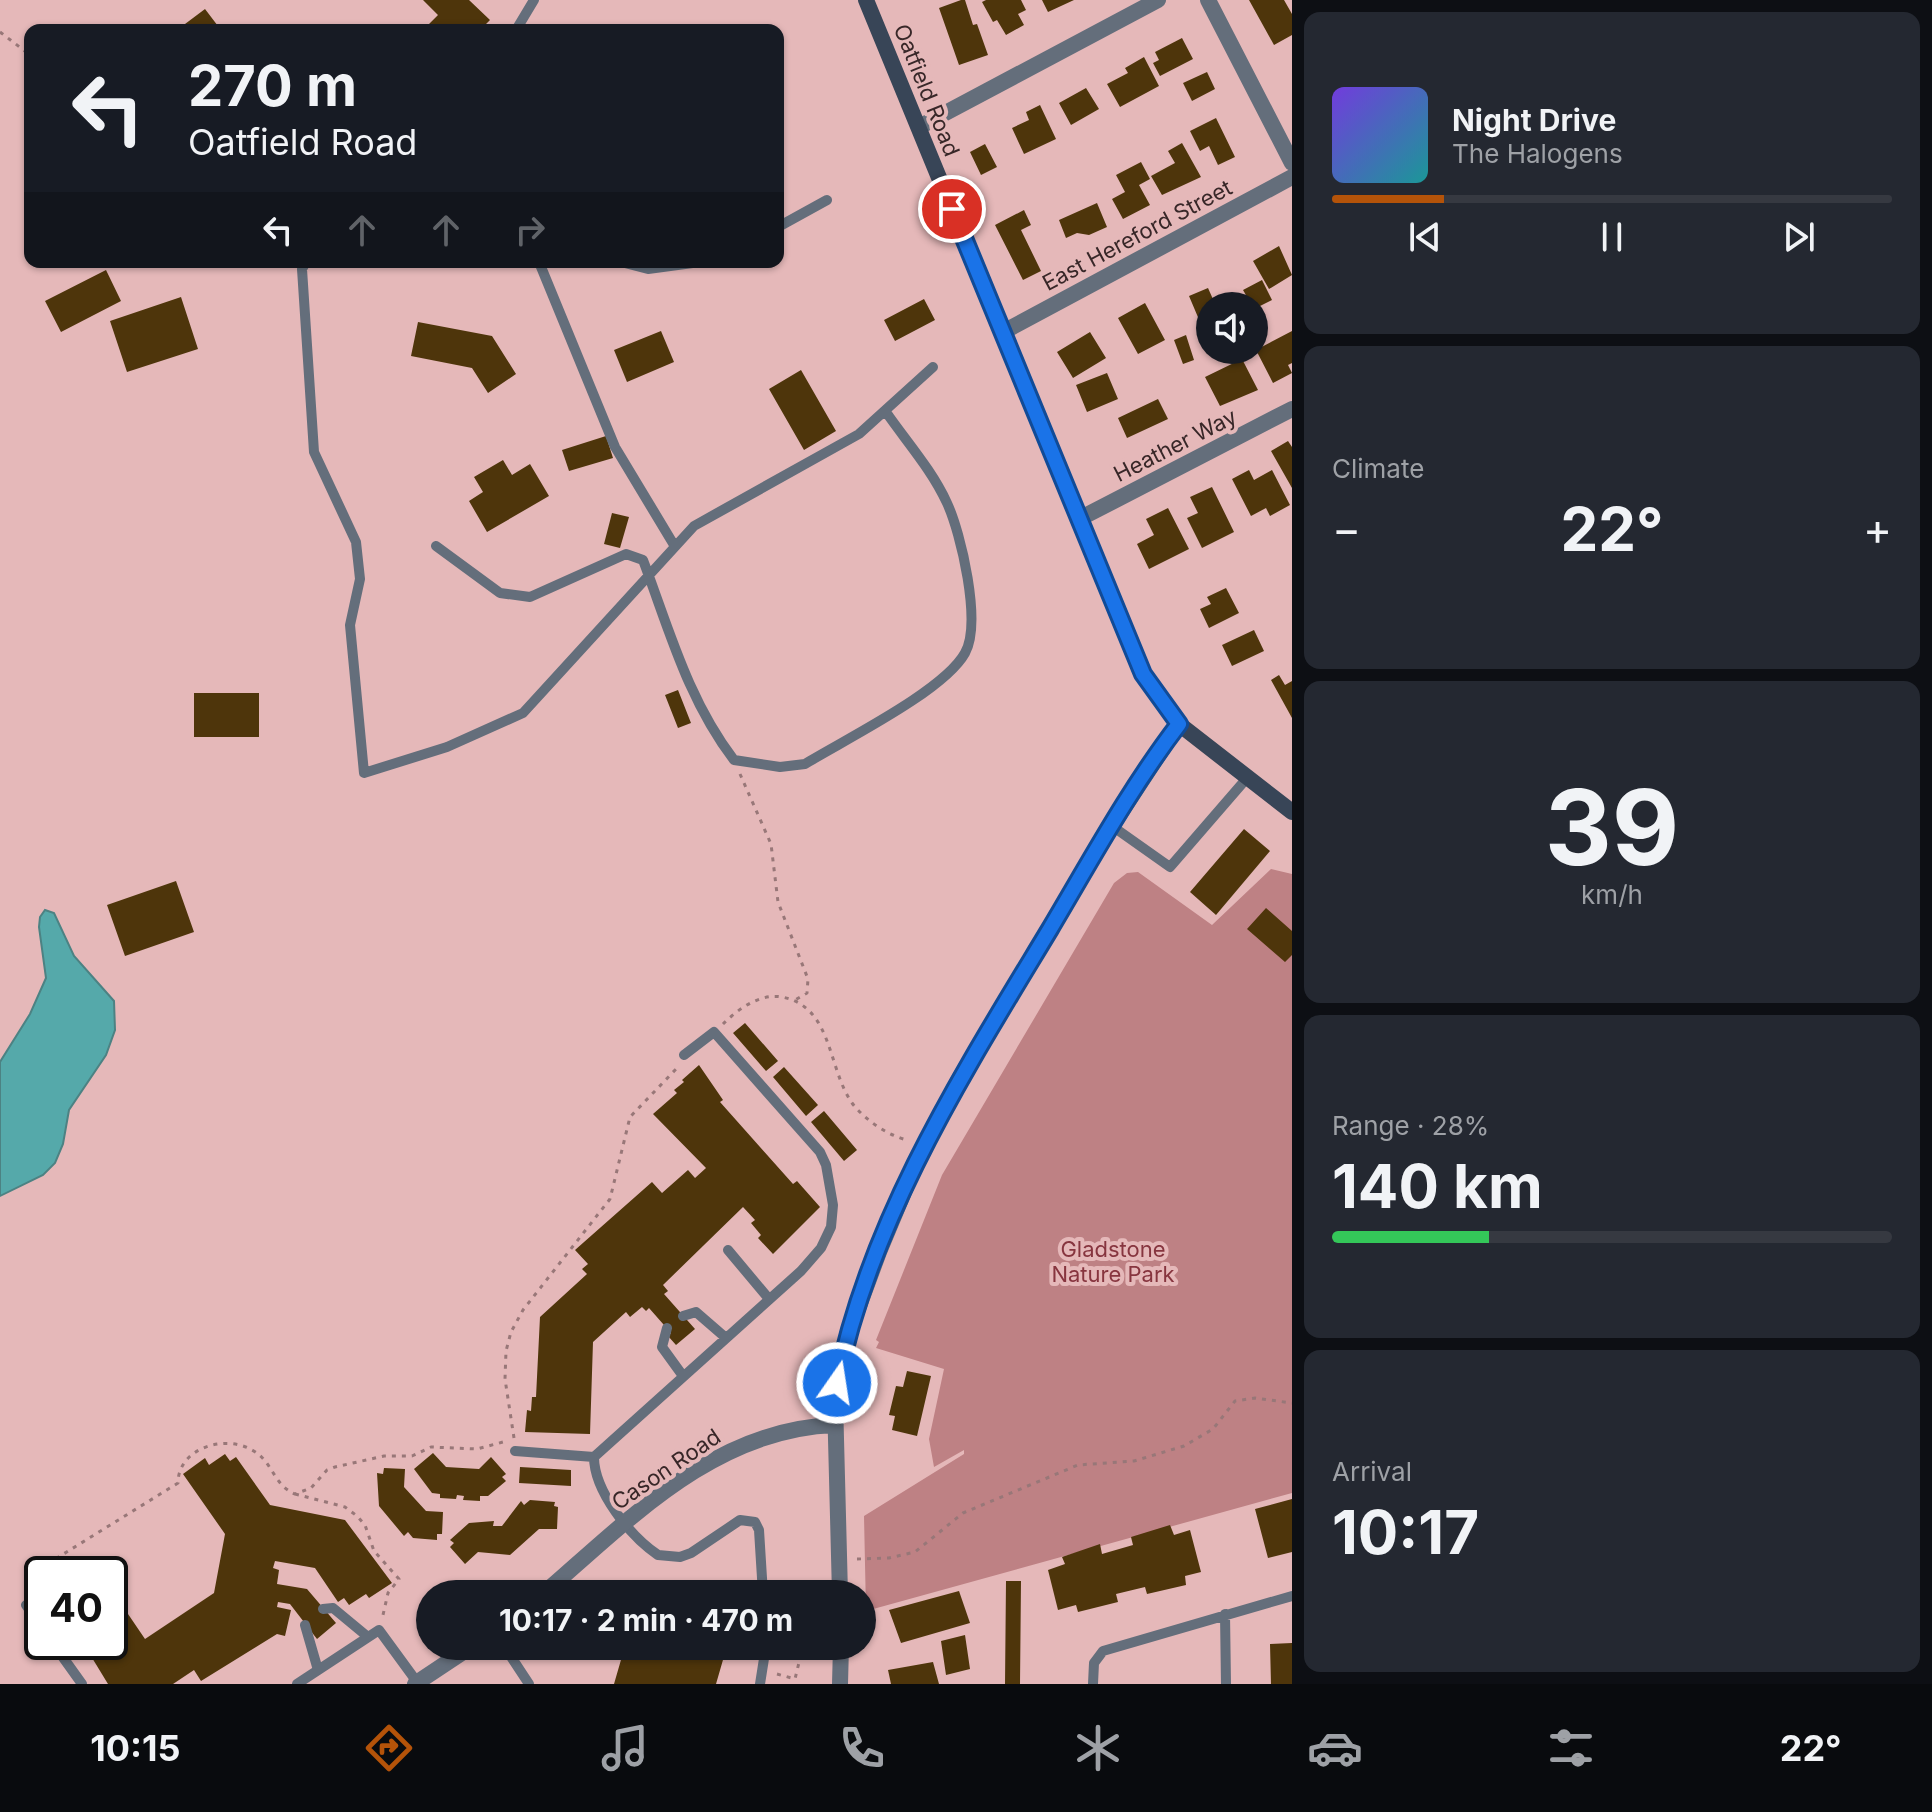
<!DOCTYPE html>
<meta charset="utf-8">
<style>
body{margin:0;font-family:Inter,sans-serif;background:#242831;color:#f1f3f6;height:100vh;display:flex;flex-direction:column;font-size:30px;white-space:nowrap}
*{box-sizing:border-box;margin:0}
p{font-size:26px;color:#9ea1a6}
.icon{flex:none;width:44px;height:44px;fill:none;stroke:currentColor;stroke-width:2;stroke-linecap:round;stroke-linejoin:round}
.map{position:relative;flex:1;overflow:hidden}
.side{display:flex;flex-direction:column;gap:12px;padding:12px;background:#0d0f14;width:640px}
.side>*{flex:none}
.top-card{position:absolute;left:24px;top:24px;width:760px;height:244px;border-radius:16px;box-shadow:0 2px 6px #0004;background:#171b24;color:#f1f3f6;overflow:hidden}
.tools{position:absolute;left:1196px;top:292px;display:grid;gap:16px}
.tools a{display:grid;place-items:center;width:72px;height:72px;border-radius:50%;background:#171b24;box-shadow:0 2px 6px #0004;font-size:40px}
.speed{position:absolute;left:24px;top:1556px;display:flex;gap:16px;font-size:40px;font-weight:700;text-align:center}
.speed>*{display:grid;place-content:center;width:104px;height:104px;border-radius:50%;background:#171b24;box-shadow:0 2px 6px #0004;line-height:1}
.speed .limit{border:4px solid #111;border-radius:12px;background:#fff;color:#111}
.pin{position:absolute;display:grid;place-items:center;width:68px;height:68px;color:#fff;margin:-34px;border:4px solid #fff;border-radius:50%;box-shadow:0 2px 8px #0007}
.me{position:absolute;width:88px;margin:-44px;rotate:13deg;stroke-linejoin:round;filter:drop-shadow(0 0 6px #0008)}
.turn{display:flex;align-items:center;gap:28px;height:168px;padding:0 32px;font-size:36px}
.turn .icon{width:104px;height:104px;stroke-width:2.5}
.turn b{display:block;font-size:56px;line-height:68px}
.lanes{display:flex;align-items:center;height:76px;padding:0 32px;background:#0003;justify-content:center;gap:40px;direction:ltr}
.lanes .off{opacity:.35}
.big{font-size:60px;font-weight:700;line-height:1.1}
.side .tile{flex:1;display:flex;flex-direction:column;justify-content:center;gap:12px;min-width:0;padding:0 28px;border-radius:16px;background:#242831}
.side .dial{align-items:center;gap:0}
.dial b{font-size:104px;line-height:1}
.song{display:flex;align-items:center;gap:24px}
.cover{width:96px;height:96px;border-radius:12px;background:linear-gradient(135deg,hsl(260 70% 55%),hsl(180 70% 35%))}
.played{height:8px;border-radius:4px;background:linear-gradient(90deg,#b45309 20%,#363941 20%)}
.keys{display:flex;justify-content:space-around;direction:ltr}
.heat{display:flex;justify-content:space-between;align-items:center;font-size:44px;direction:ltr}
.charge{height:12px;border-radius:6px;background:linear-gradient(90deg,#34c759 28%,#363941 0)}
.trip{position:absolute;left:416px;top:1580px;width:460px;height:80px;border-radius:40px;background:#171b24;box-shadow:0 2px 6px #0004;font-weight:700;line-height:80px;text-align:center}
.tabs{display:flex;height:128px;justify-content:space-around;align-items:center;background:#090b0e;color:#9ea1a6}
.tabs .icon{width:56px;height:56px}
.tabs .active{color:#b45309}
.tabs b{font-size:36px;color:#f1f3f6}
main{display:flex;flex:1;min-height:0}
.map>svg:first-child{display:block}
</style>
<main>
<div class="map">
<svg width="1292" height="1684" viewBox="0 0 1292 1684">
<rect width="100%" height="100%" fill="#e5b8b9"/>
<!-- green -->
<path fill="#be8184" d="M1271 869 1292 874V1493L866 1611 864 1516 964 1454V1450L934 1467 929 1439 944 1369 876 1348 879 1342 876 1340 942 1175 1114 883 1127 873 1138 872 1212 925Z"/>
<!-- water -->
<path fill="#55a9aa" stroke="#4c8283" stroke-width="2" d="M45 910 54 913 74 956 114 1001 115 1030 106 1055 69 1110 63 1144 55 1163 43 1175 0 1196V1062L30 1014 46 978 39 927 40 917Z"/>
<!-- building -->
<path fill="#4e350b" d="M423 0H469L490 20 480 30H423L438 15Z
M961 0H965L973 25 977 24 988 55 959 65 939 8Z
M986 0H1021L1026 10 1018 14 1024 25 1006 35 997 20 993 22 982 2Z
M1042 0H1074L1048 12Z
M1249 0H1284L1292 14V35L1274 45Z
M205 9 221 30H177Z
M1182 38 1193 59 1160 76 1153 63 1159 60 1155 52Z
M1144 57 1159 86 1120 107 1107 84 1128 73 1125 68Z
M1207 72 1215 89 1192 101 1183 83Z
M1086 88 1099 109 1071 125 1059 103Z
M1040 105 1056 139 1024 154 1012 128 1029 120 1026 112Z
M1216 118 1235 157 1218 165 1209 146 1200 151 1190 131Z
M1182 143 1201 177 1162 195 1151 176 1175 163 1168 151Z
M985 144 997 167 981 175 970 152Z
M1141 162 1150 179 1139 185 1150 205 1123 219 1112 199 1125 192 1116 175Z
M1097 203 1107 227 1089 235 1077 233 1066 238 1059 220Z
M1024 210 1031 225 1021 230 1041 271 1023 280 995 225Z
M1279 246 1292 275 1269 289 1253 261Z
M106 270 121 301 61 332 45 301Z
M1262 280 1272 300 1254 309 1243 290Z
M1208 288 1216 306H1210V326L1203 329 1189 296Z
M181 297 198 349 127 372 110 321Z
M924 299 935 320 895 341 884 320Z
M1145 303 1165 340 1138 354 1118 318Z
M418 322 492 336 516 374 488 393 472 368 411 356Z
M661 331 674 362 627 382 614 350Z
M1292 331V363L1288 365 1292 373 1273 383 1256 350Z
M1090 332 1106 358 1073 378 1057 352Z
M1186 335 1194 360 1183 364 1174 340Z
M1242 359 1258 390 1220 406 1205 377Z
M801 370 836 431 804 450 769 389Z
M1107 373 1118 399 1087 412 1076 385Z
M1158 399 1168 419 1127 438 1118 418Z
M606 436 613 458 569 471 562 450Z
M1288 441 1292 447V488L1271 451Z
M503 460 512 475 530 464 549 496 487 532 469 501 483 492 474 477Z
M1249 470 1254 480 1272 470 1290 505 1270 516 1266 508 1251 516 1232 479Z
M1212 487 1234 532 1202 548 1187 518 1198 513 1190 497Z
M1168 508 1189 549 1149 569 1137 544 1154 535 1146 519Z
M612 513 629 517 620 548 604 544Z
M1226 588 1239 613 1209 628 1200 609 1211 604 1207 597Z
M1254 630 1264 651 1232 666 1222 645Z
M1279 675 1285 685 1292 681V718L1271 680Z
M678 690 691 723 678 728 665 695Z
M194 693H259V737H194Z
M1244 829 1270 851 1216 915 1190 892Z
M176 881 194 932 125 956 107 905Z
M1266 908 1292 931V955L1285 962 1247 929Z
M745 1023 778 1061 766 1071 733 1033Z
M699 1065 723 1100 720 1102 793 1184 797 1181 820 1207 773 1254 758 1238 761 1235 751 1223 755 1220 743 1207 663 1285 668 1291 664 1294 695 1329 676 1345 668 1336 671 1333 649 1308 646 1311 642 1307 630 1317 626 1312 593 1342 590 1434 525 1432 527 1410 531 1411 532 1397H536L540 1317 587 1274 582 1269 588 1264 575 1250 652 1182 662 1193 688 1170 695 1178 706 1168 653 1114 677 1093 674 1090 684 1082 682 1080Z
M784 1067 818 1105 806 1116 773 1077Z
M824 1111 857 1150 844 1161 811 1122Z
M907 1371 931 1376 917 1436 892 1430 895 1416 889 1415 896 1386 903 1387Z
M433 1453 446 1467 479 1469 491 1457 506 1474 502 1477 506 1481 488 1496H480V1501L463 1500 464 1496 457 1495 456 1499 440 1498V1494L432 1493 414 1469Z
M225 1454 230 1461 236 1457 270 1505 345 1520 392 1583 369 1598 366 1594 349 1605 344 1598 338 1602 315 1568 275 1561 273 1568 279 1570 277 1584 307 1589 336 1623 317 1639 290 1604 278 1602 277 1607 291 1610 285 1636 277 1634 201 1681 194 1670 173 1684H108L83 1643 110 1642V1619L113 1624 128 1614 145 1639 214 1593 225 1534 183 1474 205 1458 209 1465Z
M520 1467 571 1470V1486L519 1483Z
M384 1468 405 1469 404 1487 426 1511 443 1512 442 1534H437V1540L413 1538 408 1532 404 1536 379 1506 377 1473 383 1474Z
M1292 1499V1552L1268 1558 1255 1509Z
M530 1500 555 1502 554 1506 558 1507 557 1529H539L510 1555 478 1552 465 1564 450 1547 454 1543 450 1540 469 1523 494 1521 493 1526H502L521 1501 524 1505Z
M1170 1525 1174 1535 1190 1530 1201 1572 1185 1576 1186 1585 1147 1594 1145 1587 1116 1594 1118 1602 1078 1612 1076 1605 1058 1610 1048 1570 1065 1564 1062 1557 1100 1544 1102 1554 1133 1545 1131 1537Z
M1006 1581H1021L1020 1684H1005Z
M959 1591 970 1623 901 1643 889 1610Z
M965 1635 970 1669 946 1675 941 1641Z
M1292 1643V1684H1271L1270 1644Z
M625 1646H727L716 1684H614Z
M933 1662 939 1684H891L888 1670Z"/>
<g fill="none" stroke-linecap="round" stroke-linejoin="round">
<!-- path -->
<path stroke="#987778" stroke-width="3" stroke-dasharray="4 6" stroke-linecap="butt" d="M0 32 30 55
M740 774 771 844 778 902 808 979 807 993 795 1000
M723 1024C738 1009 760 993 782 997 833 1007 827 1067 852 1103 865 1120 887 1135 907 1140
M514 1438 505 1379 506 1351 511 1332 523 1310 610 1199 630 1117 678 1067
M295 1494 345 1507 357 1516 365 1525 374 1551 399 1579 388 1593 383 1615
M857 1559 889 1558 915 1552 963 1513 1078 1465 1134 1461 1184 1446 1213 1429 1235 1401 1255 1398 1292 1403
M43 1574 57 1558 178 1483C178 1448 225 1434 252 1450 273 1461 273 1485 295 1494L311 1488 327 1470 335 1467 384 1456H412L431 1447 477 1449 503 1442
M33 1595 42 1578
M777 1674 795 1679 803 1646"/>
<!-- service -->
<path stroke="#646e7b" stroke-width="10" d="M516 30 534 0
M778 227 827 200
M306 262 302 269 314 452 356 542 360 579 350 625 364 773 447 747 523 713 694 526 859 434 933 367
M539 262 615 447 674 545
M621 262 648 269 700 262
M436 546 500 593 530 597 626 554 643 560C669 629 688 700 734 760L780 767 805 764C844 740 944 691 965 653 982 623 961 533 947 503 932 470 906 441 886 412
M1112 826 1170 867 1247 778
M684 1055 714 1032 820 1152 826 1165 833 1205 831 1227 821 1248 801 1271 594 1457C594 1491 630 1536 658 1555L680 1557 691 1553 740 1520 755 1522 759 1530 763 1594
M728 1250 769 1299
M683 1316 696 1312 726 1338
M667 1328 662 1347 683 1376
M515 1451 594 1457
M26 1605 42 1628
M323 1609 333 1608 368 1637
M1225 1614 1226 1684
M305 1625 318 1670
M52 1642 82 1684
M504 1646 529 1684
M297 1684 379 1630 417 1682
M760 1684 766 1646
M1093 1684 1094 1663 1103 1651 1292 1596"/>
<!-- minor -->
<path stroke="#646e7b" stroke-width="16" d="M1208 0 1292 163
M1079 519 1292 409"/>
<!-- tertiary -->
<path stroke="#646e7b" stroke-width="16" d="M919 127 1158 0
M1003 332 1292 177
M543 1594C629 1520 714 1429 835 1425
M840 1594 835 1400 852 1325 879 1252 912 1173 959 1079 1112 826 1179 724
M415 1684 472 1646
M840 1684 841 1646"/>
<!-- secondary -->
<path stroke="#384557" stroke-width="16" d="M866 0 1143 674 1179 724 1292 812"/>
</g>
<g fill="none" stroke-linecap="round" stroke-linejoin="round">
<defs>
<path id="route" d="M837 1383C870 1218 965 1070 1050 929 1091 860 1130 788 1179 724L1143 674 952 209"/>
</defs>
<!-- route casing -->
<use href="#route" stroke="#114b97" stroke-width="20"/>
<!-- route -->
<use href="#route" stroke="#1a73e8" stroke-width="14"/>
</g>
<g text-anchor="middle" stroke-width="8" stroke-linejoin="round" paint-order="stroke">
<!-- street labels -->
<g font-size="22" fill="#382728" stroke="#e5b8b9">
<text transform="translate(927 90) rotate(68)" y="8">Oatfield Road</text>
<text transform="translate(1137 235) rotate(-28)" y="8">East Hereford Street</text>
<text transform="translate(1175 445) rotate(-27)" y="8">Heather Way</text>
<text transform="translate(666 1469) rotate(-34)" y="8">Cason Road</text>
</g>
<!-- park labels -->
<g font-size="22" fill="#87353f" stroke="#e5b8b9">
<text x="1113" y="1257">Gladstone<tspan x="1113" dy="25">Nature Park</tspan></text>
</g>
</g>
</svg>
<div class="tools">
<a><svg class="icon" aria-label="sound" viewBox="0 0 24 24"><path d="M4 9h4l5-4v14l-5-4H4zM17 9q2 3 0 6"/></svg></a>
</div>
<div class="speed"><div class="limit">40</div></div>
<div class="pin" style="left:952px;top:209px;background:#d93025"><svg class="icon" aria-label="arrive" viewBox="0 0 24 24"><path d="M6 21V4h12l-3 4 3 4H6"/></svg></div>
<svg class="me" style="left:837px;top:1383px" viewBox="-20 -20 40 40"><circle r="17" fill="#1a73e8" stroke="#fff" stroke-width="3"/><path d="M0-11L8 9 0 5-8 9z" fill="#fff"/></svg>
<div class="trip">10:17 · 2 min · 470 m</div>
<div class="top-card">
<div class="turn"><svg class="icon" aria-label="left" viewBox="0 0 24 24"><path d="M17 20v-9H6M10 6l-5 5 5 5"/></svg><div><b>270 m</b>Oatfield Road</div></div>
<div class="lanes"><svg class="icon" aria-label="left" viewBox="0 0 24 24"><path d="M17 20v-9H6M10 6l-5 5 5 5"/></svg><svg class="icon off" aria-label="ahead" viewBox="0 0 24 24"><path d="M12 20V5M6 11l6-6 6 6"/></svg><svg class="icon off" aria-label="ahead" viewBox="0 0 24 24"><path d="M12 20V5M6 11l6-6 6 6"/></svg><svg class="icon off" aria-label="right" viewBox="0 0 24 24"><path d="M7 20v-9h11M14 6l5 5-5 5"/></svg></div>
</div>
</div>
<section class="side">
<div class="tile">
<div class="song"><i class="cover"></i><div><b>Night Drive</b><p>The Halogens</p></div></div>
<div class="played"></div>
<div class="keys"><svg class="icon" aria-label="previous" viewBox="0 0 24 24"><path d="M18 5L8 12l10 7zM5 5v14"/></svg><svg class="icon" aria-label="pause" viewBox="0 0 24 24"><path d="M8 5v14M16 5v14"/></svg><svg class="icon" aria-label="next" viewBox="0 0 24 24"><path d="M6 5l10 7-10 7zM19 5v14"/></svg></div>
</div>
<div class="tile"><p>Climate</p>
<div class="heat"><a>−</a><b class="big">22°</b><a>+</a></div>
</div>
<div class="tile dial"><b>39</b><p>km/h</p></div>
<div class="tile"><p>Range · 28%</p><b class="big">140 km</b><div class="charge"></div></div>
<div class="tile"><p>Arrival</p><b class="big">10:17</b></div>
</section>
</main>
<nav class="tabs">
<b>10:15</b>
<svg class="icon active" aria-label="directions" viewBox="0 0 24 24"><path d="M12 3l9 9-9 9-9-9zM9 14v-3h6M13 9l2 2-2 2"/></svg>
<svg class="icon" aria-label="music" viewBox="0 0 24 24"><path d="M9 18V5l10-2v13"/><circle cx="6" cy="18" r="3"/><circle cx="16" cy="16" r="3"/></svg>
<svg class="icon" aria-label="phone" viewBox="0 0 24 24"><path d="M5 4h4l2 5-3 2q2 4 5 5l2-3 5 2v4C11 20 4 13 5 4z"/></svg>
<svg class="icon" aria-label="climate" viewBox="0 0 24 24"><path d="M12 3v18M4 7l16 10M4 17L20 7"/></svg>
<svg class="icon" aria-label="car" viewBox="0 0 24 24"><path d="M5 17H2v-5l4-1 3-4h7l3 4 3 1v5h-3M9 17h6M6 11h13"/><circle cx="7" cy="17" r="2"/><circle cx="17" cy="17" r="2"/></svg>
<svg class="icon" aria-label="filters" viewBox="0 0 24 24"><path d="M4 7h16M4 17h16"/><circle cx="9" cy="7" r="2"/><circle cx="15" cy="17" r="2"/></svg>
<b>22°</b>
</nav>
